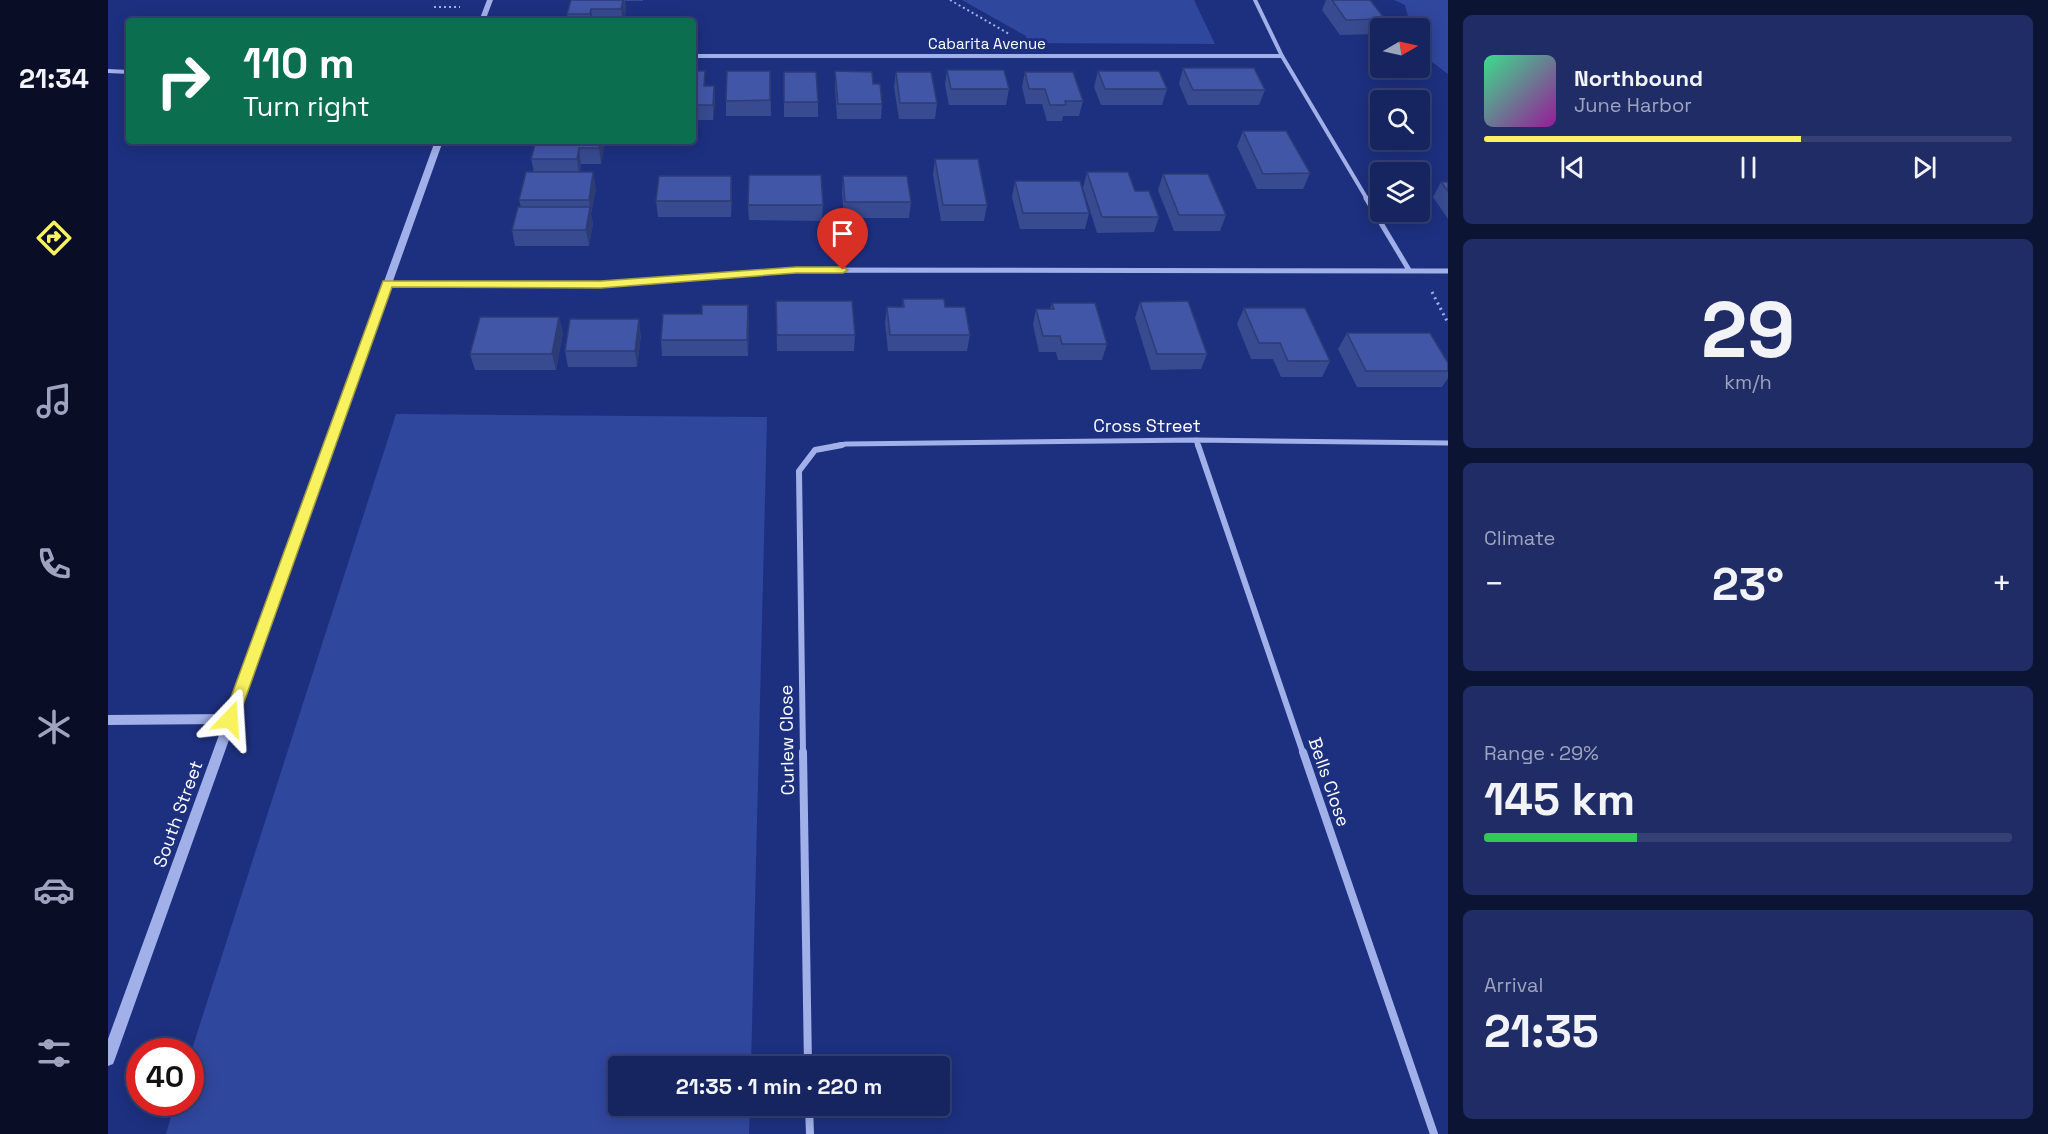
<!DOCTYPE html>
<meta charset="utf-8">
<style>
body{margin:0;font-family:"Space Grotesk",sans-serif;background:#1f2c65;color:#f1f3f6;height:100vh;display:flex;flex-direction:column;font-size:22px;white-space:nowrap}
*{box-sizing:border-box;margin:0}
p{font-size:20px;color:#9ea4bd}
.icon{flex:none;width:33px;height:33px;fill:none;stroke:currentColor;stroke-width:2;stroke-linecap:round;stroke-linejoin:round}
.map{position:relative;flex:1;overflow:hidden}
.panel{display:flex;flex-direction:column;gap:15px;padding:15px;background:#0c1434;width:600px}
.panel>*{flex:none}
.top-card{position:absolute;left:18px;top:18px;width:570px;height:126px;border-radius:6px;box-shadow:0 3px 15px #0003,0 0 0 2px #354174;background:#0b6e4f;color:#fff;overflow:hidden}
.needle{width:39px;rotate:81deg}
.tools{position:absolute;left:1262px;top:18px;display:grid;gap:12px}
.tools a{display:grid;place-items:center;width:60px;height:60px;border-radius:6px;background:#16245f;box-shadow:0 3px 15px #0003,0 0 0 2px #354174;font-size:30px}
.speed{position:absolute;left:18px;top:1038px;display:flex;gap:12px;font-size:30px;font-weight:700;text-align:center}
.speed>*{display:grid;place-content:center;width:78px;height:78px;border-radius:50%;background:#16245f;box-shadow:0 3px 15px #0003,0 0 0 2px #354174;line-height:1}
.speed .limit{border:9px solid #d22;background:#fff;color:#111}
.pin{position:absolute;display:grid;place-items:center;width:51px;height:51px;color:#fff;margin:-62px -26px;border-radius:50% 50% 50% 0;rotate:-45deg;box-shadow:0 0 6px #0007}
.pin .icon{rotate:45deg}
.me{position:absolute;width:66px;margin:-33px;rotate:20deg;stroke-linejoin:round;filter:drop-shadow(0 0 4px #0008)}
.turn{display:flex;align-items:center;gap:21px;height:126px;padding:0 18px;font-size:27px}
.turn .icon{width:78px;height:78px;stroke-width:2.5}
.turn b{display:block;font-size:42px;line-height:51px}
.big{font-size:45px;font-weight:800;line-height:1.1}
.panel .card{flex:1;display:flex;flex-direction:column;justify-content:center;gap:9px;min-width:0;padding:0 21px;border-radius:9px;background:#1f2c65}
.panel .dial{align-items:center;gap:0}
.dial b{font-size:78px;line-height:1}
.song{display:flex;align-items:center;gap:18px}
.cover{width:72px;height:72px;border-radius:9px;background:linear-gradient(135deg,hsl(150 70% 55%),hsl(300 70% 35%))}
.played{height:6px;border-radius:3px;background:linear-gradient(90deg,#f8f25f 60%,#354174 60%)}
.keys{display:flex;justify-content:space-around;direction:ltr}
.heat{display:flex;justify-content:space-between;align-items:center;font-size:33px;direction:ltr}
.charge{height:9px;border-radius:4px;background:linear-gradient(90deg,#34c759 29%,#354174 0)}
.trip{position:absolute;left:500px;top:1056px;width:342px;height:60px;border-radius:6px;background:#16245f;box-shadow:0 3px 15px #0003,0 0 0 2px #354174;font-weight:800;line-height:60px;text-align:center}
main{display:flex;flex:1;min-height:0}
.menu{display:flex;flex-direction:column;width:108px;justify-content:space-around;align-items:center;background:#090e26;color:#9ea4bd}
.menu .icon{width:42px;height:42px}
.menu .current{color:#f8f25f}
.menu b{font-size:27px;color:#f1f3f6}
.map>svg:first-child{display:block}
</style>
<main>
<nav class="menu">
<b>21:34</b>
<svg class="icon current" aria-label="directions" viewBox="0 0 24 24"><path d="M12 3l9 9-9 9-9-9zM9 14v-3h6M13 9l2 2-2 2"/></svg>
<svg class="icon" aria-label="music" viewBox="0 0 24 24"><path d="M9 18V5l10-2v13"/><circle cx="6" cy="18" r="3"/><circle cx="16" cy="16" r="3"/></svg>
<svg class="icon" aria-label="phone" viewBox="0 0 24 24"><path d="M5 4h4l2 5-3 2q2 4 5 5l2-3 5 2v4C11 20 4 13 5 4z"/></svg>
<svg class="icon" aria-label="climate" viewBox="0 0 24 24"><path d="M12 3v18M4 7l16 10M4 17L20 7"/></svg>
<svg class="icon" aria-label="car" viewBox="0 0 24 24"><path d="M5 17H2v-5l4-1 3-4h7l3 4 3 1v5h-3M9 17h6M6 11h13"/><circle cx="7" cy="17" r="2"/><circle cx="17" cy="17" r="2"/></svg>
<svg class="icon" aria-label="filters" viewBox="0 0 24 24"><path d="M4 7h16M4 17h16"/><circle cx="9" cy="7" r="2"/><circle cx="15" cy="17" r="2"/></svg>
</nav>
<div class="map">
<svg width="1340" height="1134" viewBox="0 0 1340 1134">
<rect width="100%" height="100%" fill="#1d307f"/>
<!-- green -->
<path fill="#30479e" d="M854 0H1086L1107 44 920 43 918 36Z
M1286 0H1340V74L1311 52V28H1303L1297 5Z
M288 414 659 417 643 1066H510V1106H642L641 1134H58L67 1103 82 1102 83 1052Z"/>
<g fill="none" stroke-linecap="round" stroke-linejoin="round">
<!-- path-far1 -->
<path stroke="#a1b0e9" stroke-width="2" stroke-dasharray="2 3" stroke-linecap="butt" d="M842 0 901 34
M326 7H352"/>
<!-- path -->
<path stroke="#a1b0e9" stroke-width="3" stroke-dasharray="2 4" stroke-linecap="butt" d="M1324 292 1340 323"/>
<!-- minor-far3 -->
<path stroke="#a1b0e9" stroke-width="4" d="M1147 0 1174 56 1259 199
M585 56H1174
M0 71 21 72"/>
<!-- minor-far2 -->
<path stroke="#a1b0e9" stroke-width="5" d="M1258 198 1301 270
M279 284H493L688 270 1340 271
M1088 440 1090 446
M726 446 738 444 1088 440 1340 443"/>
<!-- minor-far1 -->
<path stroke="#a1b0e9" stroke-width="6" d="M1090 445 1195 753
M695 753 691 471 707 450 734 445"/>
<!-- minor -->
<path stroke="#a1b0e9" stroke-width="8" d="M695 752 700 1066
M1195 752 1326 1134
M701 1106 702 1134"/>
<!-- tertiary -->
<path fill="#a1b0e9" fill-rule="evenodd" d="M379 0H385L377 21H371Z
M327 141H335L7 1059 5 1064 0 1066V1039L115 724 0 725V715L119 714Z"/>
</g>
<!-- wall -->
<path fill="#384a90" d="M463 0H535V1H517L518 10 516 21H460L459 14Z
M1218 0H1262L1277 19 1273 28H1272L1271 34 1232 35 1214 10Z
M1075 68 1157 90 1151 105H1080L1071 84Z
M839 70 901 89 898 105H841L837 85Z
M585 71 598 86H606L607 102 605 120H585Z
M662 71 663 116H618V101Z
M727 71 765 84 774 104 773 119H729L727 87Z
M990 71 1059 89 1054 105H993L986 87Z
M676 72 710 102V117H676Z
M788 72 829 103 827 119H791L786 87Z
M917 72 975 101 971 116H955L954 121H939L934 104H918L914 87Z
M1135 131 1202 173 1195 189H1149L1129 146Z
M428 141H496L493 164H473L472 172 488 188 483 214 485 223 481 246H407L404 230 413 207 411 200 426 172 423 159Z
M827 159 879 205 876 221H833L825 175Z
M979 172 1027 191 1051 217 1046 232 989 233 975 188Z
M1055 174 1118 215 1112 231H1066L1050 190Z
M735 176 803 202 801 218H736L734 192Z
M907 181 981 213 977 229H912L904 197Z
M1333 182H1340V219L1325 197Z
M624 192 623 217H550L548 201Z
M640 205H715L714 221 641 220Z
M795 299 837 307 862 335 859 351H780L777 323 779 307H794Z
M668 301 747 335 746 351H669Z
M1032 302 1099 354 1093 369 1043 370 1027 318Z
M944 303 999 344 994 360H950L948 352H931L925 325 928 309H942Z
M1136 308 1222 361 1214 377H1173L1165 359H1143L1129 324Z
M451 317 455 333 448 370H367L362 354Z
M641 321 640 356H554L553 340Z
M1239 333 1340 363V378L1334 387H1249L1230 349Z
M533 335 529 367H460L457 351Z"/>
<!-- shaded-wall -->
<path fill="#2e3c75" d="M515 0H516L518 10 516 21H515L513 9Z
M483 9 485 21H483L482 14Z
M606 86 607 102 605 120V105Z
M492 141H496L497 144 493 164 491 148Z
M471 148 473 164 471 175 469 159Z
M485 172 488 188 483 214 485 223 481 246 478 230 482 208 481 200Z
M623 176 624 192 623 217Z
M640 305 641 321 640 356 639 340Z
M451 317 455 333 448 370 444 354Z
M531 319 533 335 529 367 527 351Z"/>
<!-- building -->
<path fill="#4156a7" stroke="#2e3c75" stroke-width="1.5" d="M463 0H515L513 9H483L482 14H459Z
M1224 0H1262L1277 19 1238 20Z
M1075 68H1146L1157 90H1085Z
M839 70H896L901 89H843Z
M585 71H597L596 86H606L605 105H585Z
M619 71H662V100L618 101Z
M727 71 764 72 765 84H772L774 104H730Z
M990 71H1051L1059 89H997Z
M676 72H708L710 102H676Z
M788 72H823L829 103H792Z
M917 72H965L975 101H957L958 105H942L937 89H921Z
M1135 131H1178L1202 173 1155 174Z
M428 141H492L491 148H471L469 159H423Z
M827 159H870L879 205H835Z
M418 172H485L481 200H411Z
M979 172H1020L1027 191H1041L1051 217H994Z
M1055 174H1100L1118 215H1071Z
M641 175H713L715 205H640Z
M551 176H623V201H548Z
M735 176H799L803 202H737Z
M907 181H972L981 213H915Z
M1333 182H1340V191Z
M410 207H482L478 230H404Z
M795 299H836L837 307H857L862 335H782L779 307H796Z
M668 301H744L747 335H669Z
M1080 301 1099 354H1049L1032 302Z
M944 303H987L999 344H954L952 336H935L928 309H946Z
M594 305H640L639 340H553L555 314H594Z
M1136 308H1197L1222 361H1180L1172 343H1151Z
M372 317H451L444 354H362Z
M462 319H531L527 351H457Z
M1239 333H1322L1340 363V371H1258Z"/>
<!-- route -->
<path fill="#f8f25f" stroke="#a19d3e" stroke-width="1.5" d="M688 267H735L740 270 735 273H688L493 288 284 287 130 719 128 724 122 726 117 724 115 719 275 281H493Z"/>
<g text-anchor="middle" stroke-width="6" stroke-linejoin="round" paint-order="stroke">
<!-- far-street labels -->
<g font-size="15" fill="#fff" stroke="#1d307f">
<text x="879" y="49">Cabarita Avenue</text>
</g>
<!-- street labels -->
<g font-size="18" fill="#fff" stroke="#1d307f">
<text x="1039" y="432">Cross Street</text>
<text transform="translate(679 740) rotate(-91)" y="6">Curlew Close</text>
<text transform="translate(1221 782) rotate(71)" y="6">Bells Close</text>
<text transform="translate(70 814) rotate(-70)" y="6">South Street</text>
</g>
</g>
</svg>
<div class="tools">
<a><svg class="needle" viewBox="-14 -14 28 28"><path d="M0-13l5 13h-10z" fill="#e53935"/><path d="M0 13l5-13h-10z" fill="#9ea4bd"/></svg></a>
<a><svg class="icon" aria-label="search" viewBox="0 0 24 24"><circle cx="10" cy="10" r="6"/><path d="M15 15l6 6"/></svg></a>
<a><svg class="icon" aria-label="layers" viewBox="0 0 24 24"><path d="M12 4l9 5-9 5-9-5zM3 14l9 5 9-5"/></svg></a>
</div>
<div class="speed"><div class="limit">40</div></div>
<div class="pin" style="left:735px;top:270px;background:#d93025"><svg class="icon" aria-label="arrive" viewBox="0 0 24 24"><path d="M6 21V4h12l-3 4 3 4H6"/></svg></div>
<svg class="me" style="left:122px;top:719px" viewBox="-20 -20 40 40"><path d="M0-17L14 15 0 8-14 15z" fill="#f8f25f" stroke="#fff" stroke-width="4"/></svg>
<div class="trip">21:35 · 1 min · 220 m</div>
<div class="top-card">
<div class="turn"><svg class="icon" aria-label="right" viewBox="0 0 24 24"><path d="M7 20v-9h11M14 6l5 5-5 5"/></svg><div><b>110 m</b>Turn right</div></div>
</div>
</div>
<section class="panel">
<div class="card">
<div class="song"><i class="cover"></i><div><b>Northbound</b><p>June Harbor</p></div></div>
<div class="played"></div>
<div class="keys"><svg class="icon" aria-label="previous" viewBox="0 0 24 24"><path d="M18 5L8 12l10 7zM5 5v14"/></svg><svg class="icon" aria-label="pause" viewBox="0 0 24 24"><path d="M8 5v14M16 5v14"/></svg><svg class="icon" aria-label="next" viewBox="0 0 24 24"><path d="M6 5l10 7-10 7zM19 5v14"/></svg></div>
</div>
<div class="card dial"><b>29</b><p>km/h</p></div>
<div class="card"><p>Climate</p>
<div class="heat"><a>−</a><b class="big">23°</b><a>+</a></div>
</div>
<div class="card"><p>Range · 29%</p><b class="big">145 km</b><div class="charge"></div></div>
<div class="card"><p>Arrival</p><b class="big">21:35</b></div>
</section>
</main>
